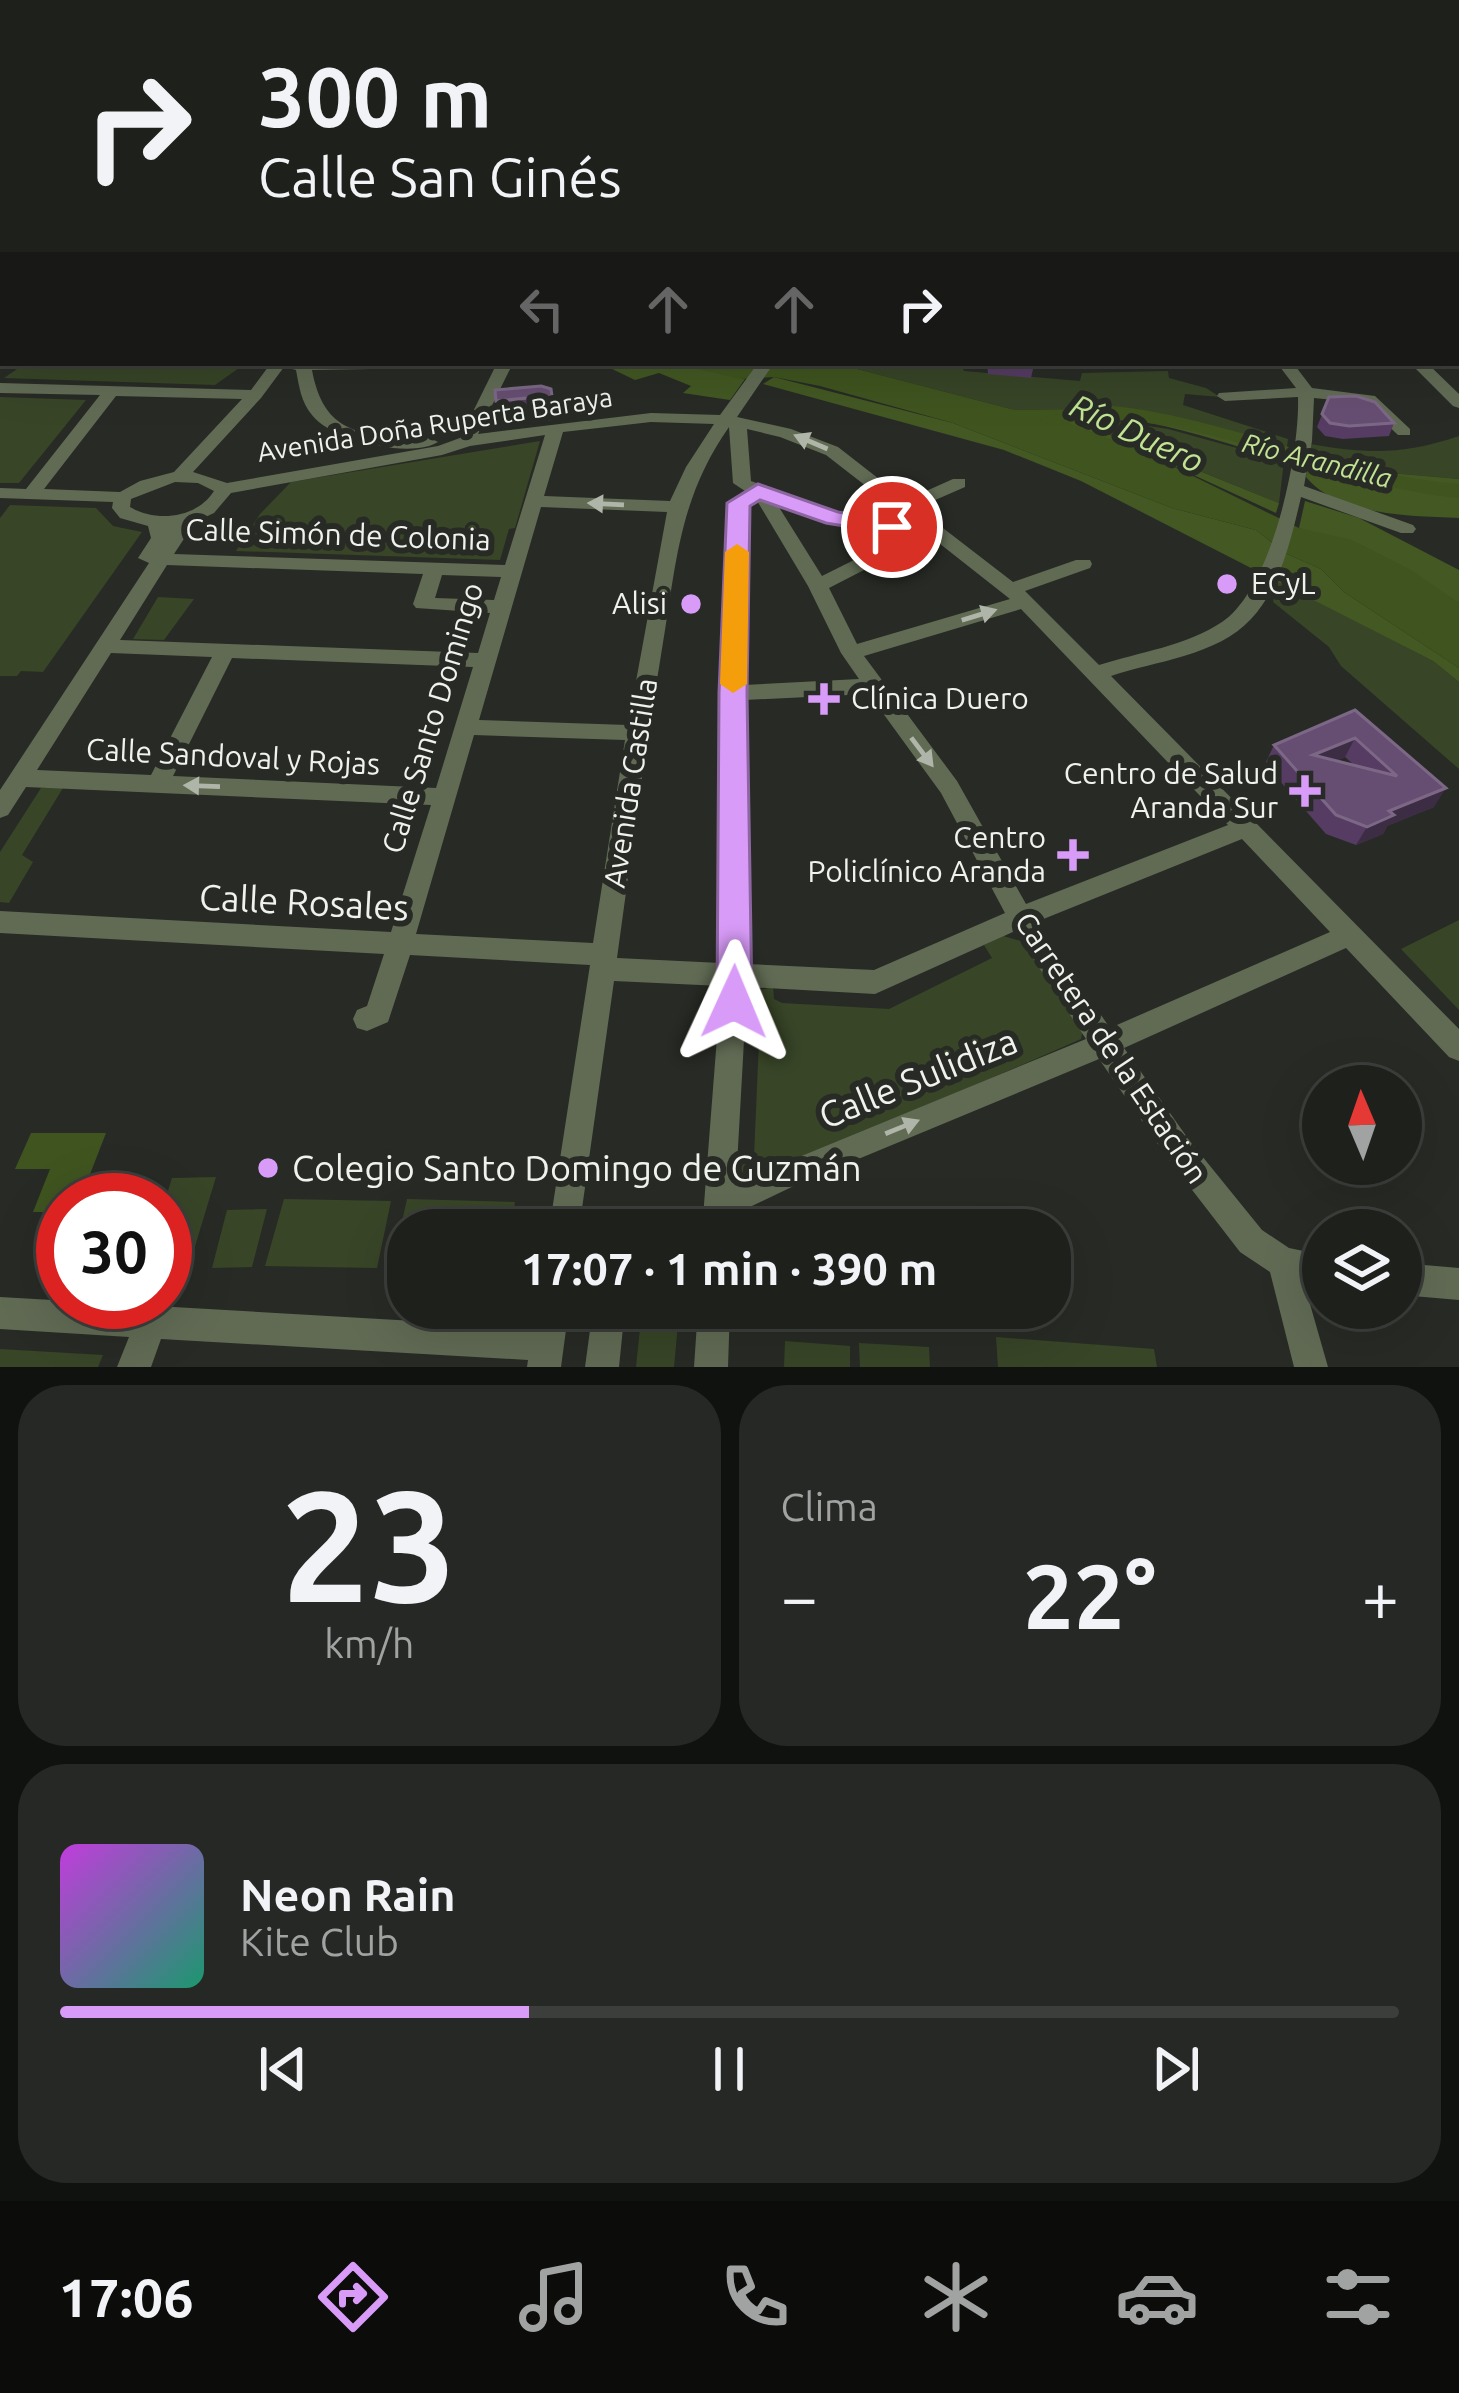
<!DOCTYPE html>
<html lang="es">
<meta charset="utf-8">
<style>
body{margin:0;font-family:Ubuntu,sans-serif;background:#262825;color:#f1f3f6;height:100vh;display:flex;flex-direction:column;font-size:45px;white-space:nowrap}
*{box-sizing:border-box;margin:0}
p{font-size:39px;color:#a1a3a3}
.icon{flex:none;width:66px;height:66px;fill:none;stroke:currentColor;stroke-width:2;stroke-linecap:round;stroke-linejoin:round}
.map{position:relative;height:1367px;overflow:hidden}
.sheet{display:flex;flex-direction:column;gap:18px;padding:18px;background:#10120f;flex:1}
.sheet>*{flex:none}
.guide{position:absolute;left:0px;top:0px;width:1461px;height:366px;box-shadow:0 12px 48px #0002,0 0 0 3px #3c3e3b;background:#1e201c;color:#f1f3f6;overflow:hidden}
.needle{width:78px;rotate:358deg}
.tools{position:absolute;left:1302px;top:1065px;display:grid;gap:24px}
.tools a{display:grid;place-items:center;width:120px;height:120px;border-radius:50%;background:#1e201c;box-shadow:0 12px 48px #0002,0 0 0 3px #3c3e3b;font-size:60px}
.speed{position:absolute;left:36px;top:1173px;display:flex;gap:24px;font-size:60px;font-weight:700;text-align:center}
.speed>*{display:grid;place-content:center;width:156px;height:156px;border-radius:50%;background:#1e201c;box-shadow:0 12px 48px #0002,0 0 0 3px #3c3e3b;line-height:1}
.speed .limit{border:18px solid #d22;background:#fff;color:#111}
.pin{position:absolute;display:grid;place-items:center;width:102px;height:102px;color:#fff;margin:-51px;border:6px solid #fff;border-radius:50%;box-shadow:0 3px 12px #0007}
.me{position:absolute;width:132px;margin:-66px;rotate:1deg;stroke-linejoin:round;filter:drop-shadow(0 0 9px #0008)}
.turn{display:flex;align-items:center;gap:42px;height:252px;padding:0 60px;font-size:54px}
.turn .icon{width:156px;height:156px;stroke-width:2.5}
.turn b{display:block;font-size:84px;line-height:102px}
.lanes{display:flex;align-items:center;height:114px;padding:0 60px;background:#0003;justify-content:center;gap:60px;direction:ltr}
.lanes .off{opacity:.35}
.big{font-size:90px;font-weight:700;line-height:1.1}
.sheet .card{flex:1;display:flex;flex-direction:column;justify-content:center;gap:18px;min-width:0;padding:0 42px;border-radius:48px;background:#262825}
.sheet .dial{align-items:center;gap:0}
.dial b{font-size:156px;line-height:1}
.song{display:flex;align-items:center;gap:36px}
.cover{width:144px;height:144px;border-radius:18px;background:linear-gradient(135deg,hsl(290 70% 55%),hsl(160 70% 35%))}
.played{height:12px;border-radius:6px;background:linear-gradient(90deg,#d89bf8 35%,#3c3e3b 35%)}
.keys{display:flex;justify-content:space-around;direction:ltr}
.heat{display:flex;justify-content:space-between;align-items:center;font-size:66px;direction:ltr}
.sheet .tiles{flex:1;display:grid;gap:18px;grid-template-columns:1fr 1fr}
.card:last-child{grid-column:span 2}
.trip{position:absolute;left:387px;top:1209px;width:684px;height:120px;border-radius:48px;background:#1e201c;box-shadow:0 12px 48px #0002,0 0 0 3px #3c3e3b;font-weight:700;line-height:120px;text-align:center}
.menu{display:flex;height:192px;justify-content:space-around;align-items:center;background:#0c0d0b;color:#a1a3a3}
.menu .icon{width:84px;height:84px}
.menu .current{color:#d89bf8}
.menu b{font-size:54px;color:#f1f3f6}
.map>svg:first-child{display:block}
</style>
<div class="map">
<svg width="1459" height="1367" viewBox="0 0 1459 1367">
<rect width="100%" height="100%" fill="#282b25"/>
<!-- green -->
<path fill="#384527" d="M26 363H246L215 385 4 378Z
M834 363H960L964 371 1080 381 1082 373 1168 371 1169 378 1206 388 1220 397 1185 394 1183 405 1288 439 1286 454 1156 417 1102 409 1015 410Z
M0 397 86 400 19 483H0Z
M1089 417 1168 429 1284 461 1279 503 1071 419Z
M1459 436V479L1380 472 1308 455 1310 444C1368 454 1403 455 1459 436Z
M540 441 515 528 509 529 500 560 236 551 260 514 291 482Z
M10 505 96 508 113 526 142 532 43 672 21 671 17 676H0V518Z
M1277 580 1433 661 1459 682V769L1341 666 1329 647 1273 602Z
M158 597 194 599 164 640 133 639Z
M41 788H63L22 855 33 862 9 903 0 902V852Z
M1459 920V1010L1401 949Z
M1003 936 1024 942 1083 1029 1081 1039 756 1181 741 1177 737 1156H754L759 1040 744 1038 745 998 750 992 773 987 774 999 782 1003 889 1009 992 958 984 945Z
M216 1177 189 1266H165V1200L172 1178Z
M284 1199 391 1201 377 1268 265 1266Z
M407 1199 515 1202 511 1230H408V1267L392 1266Z
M267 1209 252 1267 212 1268 227 1210Z
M642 1309 679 1312 674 1367H636Z
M996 1337 1154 1349 1157 1367H998Z
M785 1341 850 1346V1367H784Z
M859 1343 929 1347 930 1367H860Z
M0 1349 103 1355 98 1367H0Z"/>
<!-- forest -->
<path fill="#435823" d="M617 363H674L745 379 730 400 683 393 691 386 659 373 635 380 610 368Z
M774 377 953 423 1172 508 1256 530 1287 554 1321 569 1344 592 1459 668V682L1433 661 1081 481 1004 450 763 384Z
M1081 409C1158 415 1212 434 1286 454L1284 461C1227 444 1131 408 1073 420L1279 503 1276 513 1148 454 1053 418Z
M1308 455 1380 472 1459 479V518C1412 516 1338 516 1306 477Z
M1305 501 1359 518 1459 570V603L1299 528Z"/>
<!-- water -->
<path fill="#3f541f" d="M674 363H834L1015 410 1081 409 1055 418 1148 454 1299 528 1352 540 1411 570 1459 603V668L1344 592 1321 569 1287 554 1256 530 1172 508 953 423 820 386 774 377 740 379Z
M31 1133H106L80 1200H63V1212H33L50 1169H15Z"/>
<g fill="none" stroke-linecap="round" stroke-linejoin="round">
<!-- river -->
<path fill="#3f541f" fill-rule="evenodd" d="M1458 16H1459V22H1458Z
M1090 404C1217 411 1332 474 1459 484V498C1324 487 1178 396 1050 426L1040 420Z"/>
<!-- minor -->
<path fill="#616b54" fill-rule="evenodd" d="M909 0H917L919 3H911Z
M947 0H955L957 3H949Z
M998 0H1006L1007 3H999Z
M1070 0H1078L1079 3H1071Z
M1458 44H1459V50H1458Z
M0 54 3 55V61L0 60Z
M1458 95H1459V101H1458Z
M1458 121H1459V127H1458Z
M1458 147H1459V154H1458Z
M1458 179H1459V187H1458Z
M3 184V192L0 193V185Z
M1458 245H1459V253H1458Z
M1458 293H1459V301H1458Z
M1458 334H1459V342H1458Z
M3 350V360L0 361V351Z
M1458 350H1459V360H1458Z
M271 363H438L430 368 312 370C322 424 349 435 402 437 415 438 427 435 438 442 411 459 332 441 312 415 301 402 299 386 296 370L284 367 261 398 193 472 227 483 438 446 460 438 497 363H513L478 434 651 413 720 415 758 363H774L737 417 791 429 838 447 906 500 953 479H965V487L917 508 1013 582 1076 560H1090L1092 564 1090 568 1025 591 1099 665C1140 652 1186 646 1222 622 1272 589 1300 454 1298 397L1225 401 1217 396 1219 393 1296 388 1277 363H1293L1312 388 1375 396 1410 429V435H1398L1364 403 1314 398 1312 441 1304 486 1413 525 1416 529 1413 533H1401L1301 497C1292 536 1280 589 1251 619 1217 656 1155 661 1111 676L1459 1029V1061L1449 1057 1346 948 1124 1048 1189 1140 1262 1230 1289 1248 1323 1255V1287L1304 1283 1328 1367H1294L1270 1272 1240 1252 1169 1160 1099 1059 798 1184 733 1215 732 1230H702L721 986 614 981 579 1230H549L590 965 410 955 388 1022 367 1031 357 1028 353 1019 357 1010 367 1006 384 954 0 933V911L391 932 431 805 26 787 8 815 0 818V790L149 563 138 558 151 538 148 526 120 518 112 508 113 502 0 498V488L26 489 100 395 0 393V383L251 390ZM116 396 242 399 174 472 140 481 120 492 44 489ZM651 422 714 424 686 467 670 501 544 496 563 432ZM729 427 733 483 745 491 730 503 722 693 721 963 617 958C631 857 644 756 661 655 676 569 677 501 729 427ZM747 429 780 437 826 455 911 521 837 513 751 481ZM545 435 505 565 174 554 195 522 214 513 231 493 442 455 470 446ZM175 482 198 483 214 491C197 518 157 523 130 507L131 499ZM756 499 808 586 841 653 859 679 744 685 748 505ZM777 504 834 523 910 532 822 576ZM541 507 667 512 628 725 479 720ZM930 536 1010 599 857 644 829 588ZM167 565 423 574 413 604 416 608 490 613 478 653 120 640ZM442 575 501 577 494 600 435 598ZM1021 609 1228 825 1026 904 957 781 864 656ZM111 653 212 657 151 775 37 770ZM232 658 473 667 436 788 173 776ZM869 694 941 793 1005 913 874 970 747 964 744 700ZM474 735 625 740 593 943 416 934ZM1242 839 1330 932 1110 1028 1036 922ZM1015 931 1086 1039 736 1183 747 987 875 994Z
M1410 363H1427L1459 394V408L1453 406Z
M1401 1263 1459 1268V1300L1401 1295Z
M0 1297 534 1328 537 1308H569L561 1367H527L528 1360 161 1339 151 1367H117L129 1337 0 1329Z
M593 1308H625L619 1367H585Z
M698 1308H730L728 1367H694Z"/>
<!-- major -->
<path fill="#97ac7d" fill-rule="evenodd" d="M0 42H3V50H0Z
M1458 202H1459V212H1458Z"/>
<!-- highway -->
<path fill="#acc68d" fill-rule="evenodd" d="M3 169V180L0 181V170Z"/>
<defs>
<path id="rail" d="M788 3 797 0"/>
</defs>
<!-- rail casing -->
<use href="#rail" stroke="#c6c8c4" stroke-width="4.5"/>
<!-- rail -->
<use href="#rail" stroke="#282b25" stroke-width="3" stroke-dasharray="6" stroke-linecap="butt"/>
</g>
<!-- wall -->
<path fill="#563b63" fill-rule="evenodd" d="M987 363H1033L1034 365 1031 378 988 374Z
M495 390 553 403 555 420 531 422 530 416 499 418Z
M1329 397 1394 423 1389 436 1343 439 1325 436 1317 427Z
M1355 710 1434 807 1387 826 1383 834 1356 845 1326 834 1265 764 1274 745ZM1345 757 1354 765 1336 761Z"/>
<!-- shaded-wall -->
<path fill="#3c2c44" d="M665 0H721V2L665 3Z
M1355 738 1345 757 1304 774 1313 755Z
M1446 788 1434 807 1387 826 1383 834 1356 845 1367 827 1389 811Z"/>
<!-- building -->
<path fill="#664e72" stroke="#7c6886" stroke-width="3" fill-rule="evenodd" d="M541 386 551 389 553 403 529 405 528 398 496 401 495 390Z
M1356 396 1375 402 1394 423 1349 426 1330 423 1322 414 1329 397Z
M1355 710 1446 788 1389 811 1394 815 1367 827 1336 815 1274 745ZM1355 738 1397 776 1313 755Z"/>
<!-- one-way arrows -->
<defs><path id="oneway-solid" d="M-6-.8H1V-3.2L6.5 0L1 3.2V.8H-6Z" transform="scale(3)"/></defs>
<g fill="#b0b5a9">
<use href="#oneway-solid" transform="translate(811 442) rotate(-157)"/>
<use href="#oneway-solid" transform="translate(606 504) rotate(-177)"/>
<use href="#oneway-solid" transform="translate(979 615) rotate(-17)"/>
<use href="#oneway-solid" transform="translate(922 752) rotate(53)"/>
<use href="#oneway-solid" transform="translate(202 786) rotate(-178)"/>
<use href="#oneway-solid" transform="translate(902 1127) rotate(-22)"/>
</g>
<!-- route -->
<path fill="#d89bf8" stroke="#8c65a1" stroke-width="3" d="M758 484 838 512 900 522 903 527 892 534 826 523 760 500 750 506 747 693 752 1002 747 1013 734 1017 722 1013 717 1002 719 693 727 503Z"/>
<!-- slow -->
<path fill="#f59e0b" d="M737 544 749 552 747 684 733 693 720 684 725 552Z"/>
<!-- markers -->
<g fill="#d89bf8" stroke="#282b25" stroke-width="4.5">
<circle cx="1227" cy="584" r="12"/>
<circle cx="691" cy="604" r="12"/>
<path d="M818 681h12v12h12v12h-12v12h-12v-12h-12v-12h12z"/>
<path d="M1299 773h12v12h12v12h-12v12h-12v-12h-12v-12h12z"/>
<path d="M1067 837h12v12h12v12h-12v12h-12v-12h-12v-12h12z"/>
<circle cx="268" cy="1168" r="12"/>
</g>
<g text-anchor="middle" stroke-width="12" stroke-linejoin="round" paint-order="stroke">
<!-- far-street labels -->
<g font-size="27" fill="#f0f2ee" stroke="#282b25">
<text transform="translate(435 425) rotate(-9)" y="9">Avenida Doña Ruperta Baraya</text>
</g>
<!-- far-water labels -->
<g font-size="27" font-style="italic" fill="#c1e393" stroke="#282b25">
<text transform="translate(1317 461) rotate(14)" y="9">Río Arandilla</text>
</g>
<!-- street labels -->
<g font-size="30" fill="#f0f2ee" stroke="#282b25">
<text transform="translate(338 535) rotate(2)" y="10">Calle Simón de Colonia</text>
<text transform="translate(433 718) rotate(-73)" y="10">Calle Santo Domingo</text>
<text transform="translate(233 757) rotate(3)" y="10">Calle Sandoval y Rojas</text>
<text transform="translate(631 783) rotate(-81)" y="10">Avenida Castilla</text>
<text transform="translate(1111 1048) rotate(56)" y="10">Carretera de la Estación</text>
</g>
<!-- poi labels -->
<g font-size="30" fill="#f0f2ee" stroke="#282b25" text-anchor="end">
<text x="1251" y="594" text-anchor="start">ECyL</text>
<text x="667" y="614">Alisi</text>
<text x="851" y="709" text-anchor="start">Clínica Duero</text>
<text x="1278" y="784">Centro de Salud<tspan x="1278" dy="34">Aranda Sur</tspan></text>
<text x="1046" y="848">Centro<tspan x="1046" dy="34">Policlínico Aranda</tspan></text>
</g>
<!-- water labels -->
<g font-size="33" font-style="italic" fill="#c1e393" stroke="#282b25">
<text transform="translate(1137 433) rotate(25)" y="12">Río Duero</text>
</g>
<!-- near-street labels -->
<g font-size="36" fill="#f0f2ee" stroke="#282b25">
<text transform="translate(304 902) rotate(3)" y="13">Calle Rosales</text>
<text transform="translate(918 1078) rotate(-22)" y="13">Calle Sulidiza</text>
</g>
<!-- near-poi labels -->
<g font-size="36" fill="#f0f2ee" stroke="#282b25" text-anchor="start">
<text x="292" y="1181">Colegio Santo Domingo de Guzmán</text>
</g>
</g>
</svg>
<div class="tools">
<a><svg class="needle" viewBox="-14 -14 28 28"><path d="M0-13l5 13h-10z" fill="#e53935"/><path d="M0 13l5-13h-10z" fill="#a1a3a3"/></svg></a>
<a><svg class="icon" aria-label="layers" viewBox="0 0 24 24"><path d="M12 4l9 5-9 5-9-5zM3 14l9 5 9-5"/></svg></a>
</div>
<div class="speed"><div class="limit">30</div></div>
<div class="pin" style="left:892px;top:527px;background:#d93025"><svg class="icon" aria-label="arrive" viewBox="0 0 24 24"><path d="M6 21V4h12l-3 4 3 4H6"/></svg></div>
<svg class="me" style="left:734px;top:1002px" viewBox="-20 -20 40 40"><path d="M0-17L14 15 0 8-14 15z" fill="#d89bf8" stroke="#fff" stroke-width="4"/></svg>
<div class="trip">17:07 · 1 min · 390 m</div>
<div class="guide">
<div class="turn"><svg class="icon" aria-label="right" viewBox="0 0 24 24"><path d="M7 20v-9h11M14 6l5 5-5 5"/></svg><div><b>300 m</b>Calle San Ginés</div></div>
<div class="lanes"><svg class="icon off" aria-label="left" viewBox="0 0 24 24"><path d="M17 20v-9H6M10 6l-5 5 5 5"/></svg><svg class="icon off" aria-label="ahead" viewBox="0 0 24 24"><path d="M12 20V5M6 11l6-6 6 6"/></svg><svg class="icon off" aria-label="ahead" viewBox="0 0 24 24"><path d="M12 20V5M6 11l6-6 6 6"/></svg><svg class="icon" aria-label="right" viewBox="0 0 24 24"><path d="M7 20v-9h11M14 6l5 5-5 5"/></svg></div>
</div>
</div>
<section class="sheet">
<div class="tiles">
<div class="card dial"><b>23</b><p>km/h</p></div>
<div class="card"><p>Clima</p>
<div class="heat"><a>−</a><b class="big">22°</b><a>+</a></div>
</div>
<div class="card">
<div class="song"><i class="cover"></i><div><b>Neon Rain</b><p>Kite Club</p></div></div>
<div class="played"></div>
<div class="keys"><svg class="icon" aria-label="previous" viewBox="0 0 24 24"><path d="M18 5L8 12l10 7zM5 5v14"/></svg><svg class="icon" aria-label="pause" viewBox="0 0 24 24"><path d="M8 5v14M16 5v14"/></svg><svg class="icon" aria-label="next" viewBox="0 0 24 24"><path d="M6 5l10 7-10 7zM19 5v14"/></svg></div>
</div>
</div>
</section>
<nav class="menu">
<b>17:06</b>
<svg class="icon current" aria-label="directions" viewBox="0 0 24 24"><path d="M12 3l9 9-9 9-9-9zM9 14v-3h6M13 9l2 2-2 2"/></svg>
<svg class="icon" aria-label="music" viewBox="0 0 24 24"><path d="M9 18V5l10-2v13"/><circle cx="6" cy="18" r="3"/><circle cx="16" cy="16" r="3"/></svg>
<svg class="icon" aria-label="phone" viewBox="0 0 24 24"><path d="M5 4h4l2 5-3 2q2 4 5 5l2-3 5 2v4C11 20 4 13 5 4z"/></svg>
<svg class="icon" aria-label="climate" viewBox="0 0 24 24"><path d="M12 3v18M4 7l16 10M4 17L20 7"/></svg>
<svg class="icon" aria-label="car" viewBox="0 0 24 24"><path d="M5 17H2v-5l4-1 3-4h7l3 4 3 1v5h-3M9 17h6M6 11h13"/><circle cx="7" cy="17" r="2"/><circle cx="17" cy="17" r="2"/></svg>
<svg class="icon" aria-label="filters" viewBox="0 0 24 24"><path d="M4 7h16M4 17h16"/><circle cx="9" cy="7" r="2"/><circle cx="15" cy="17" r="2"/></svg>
</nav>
